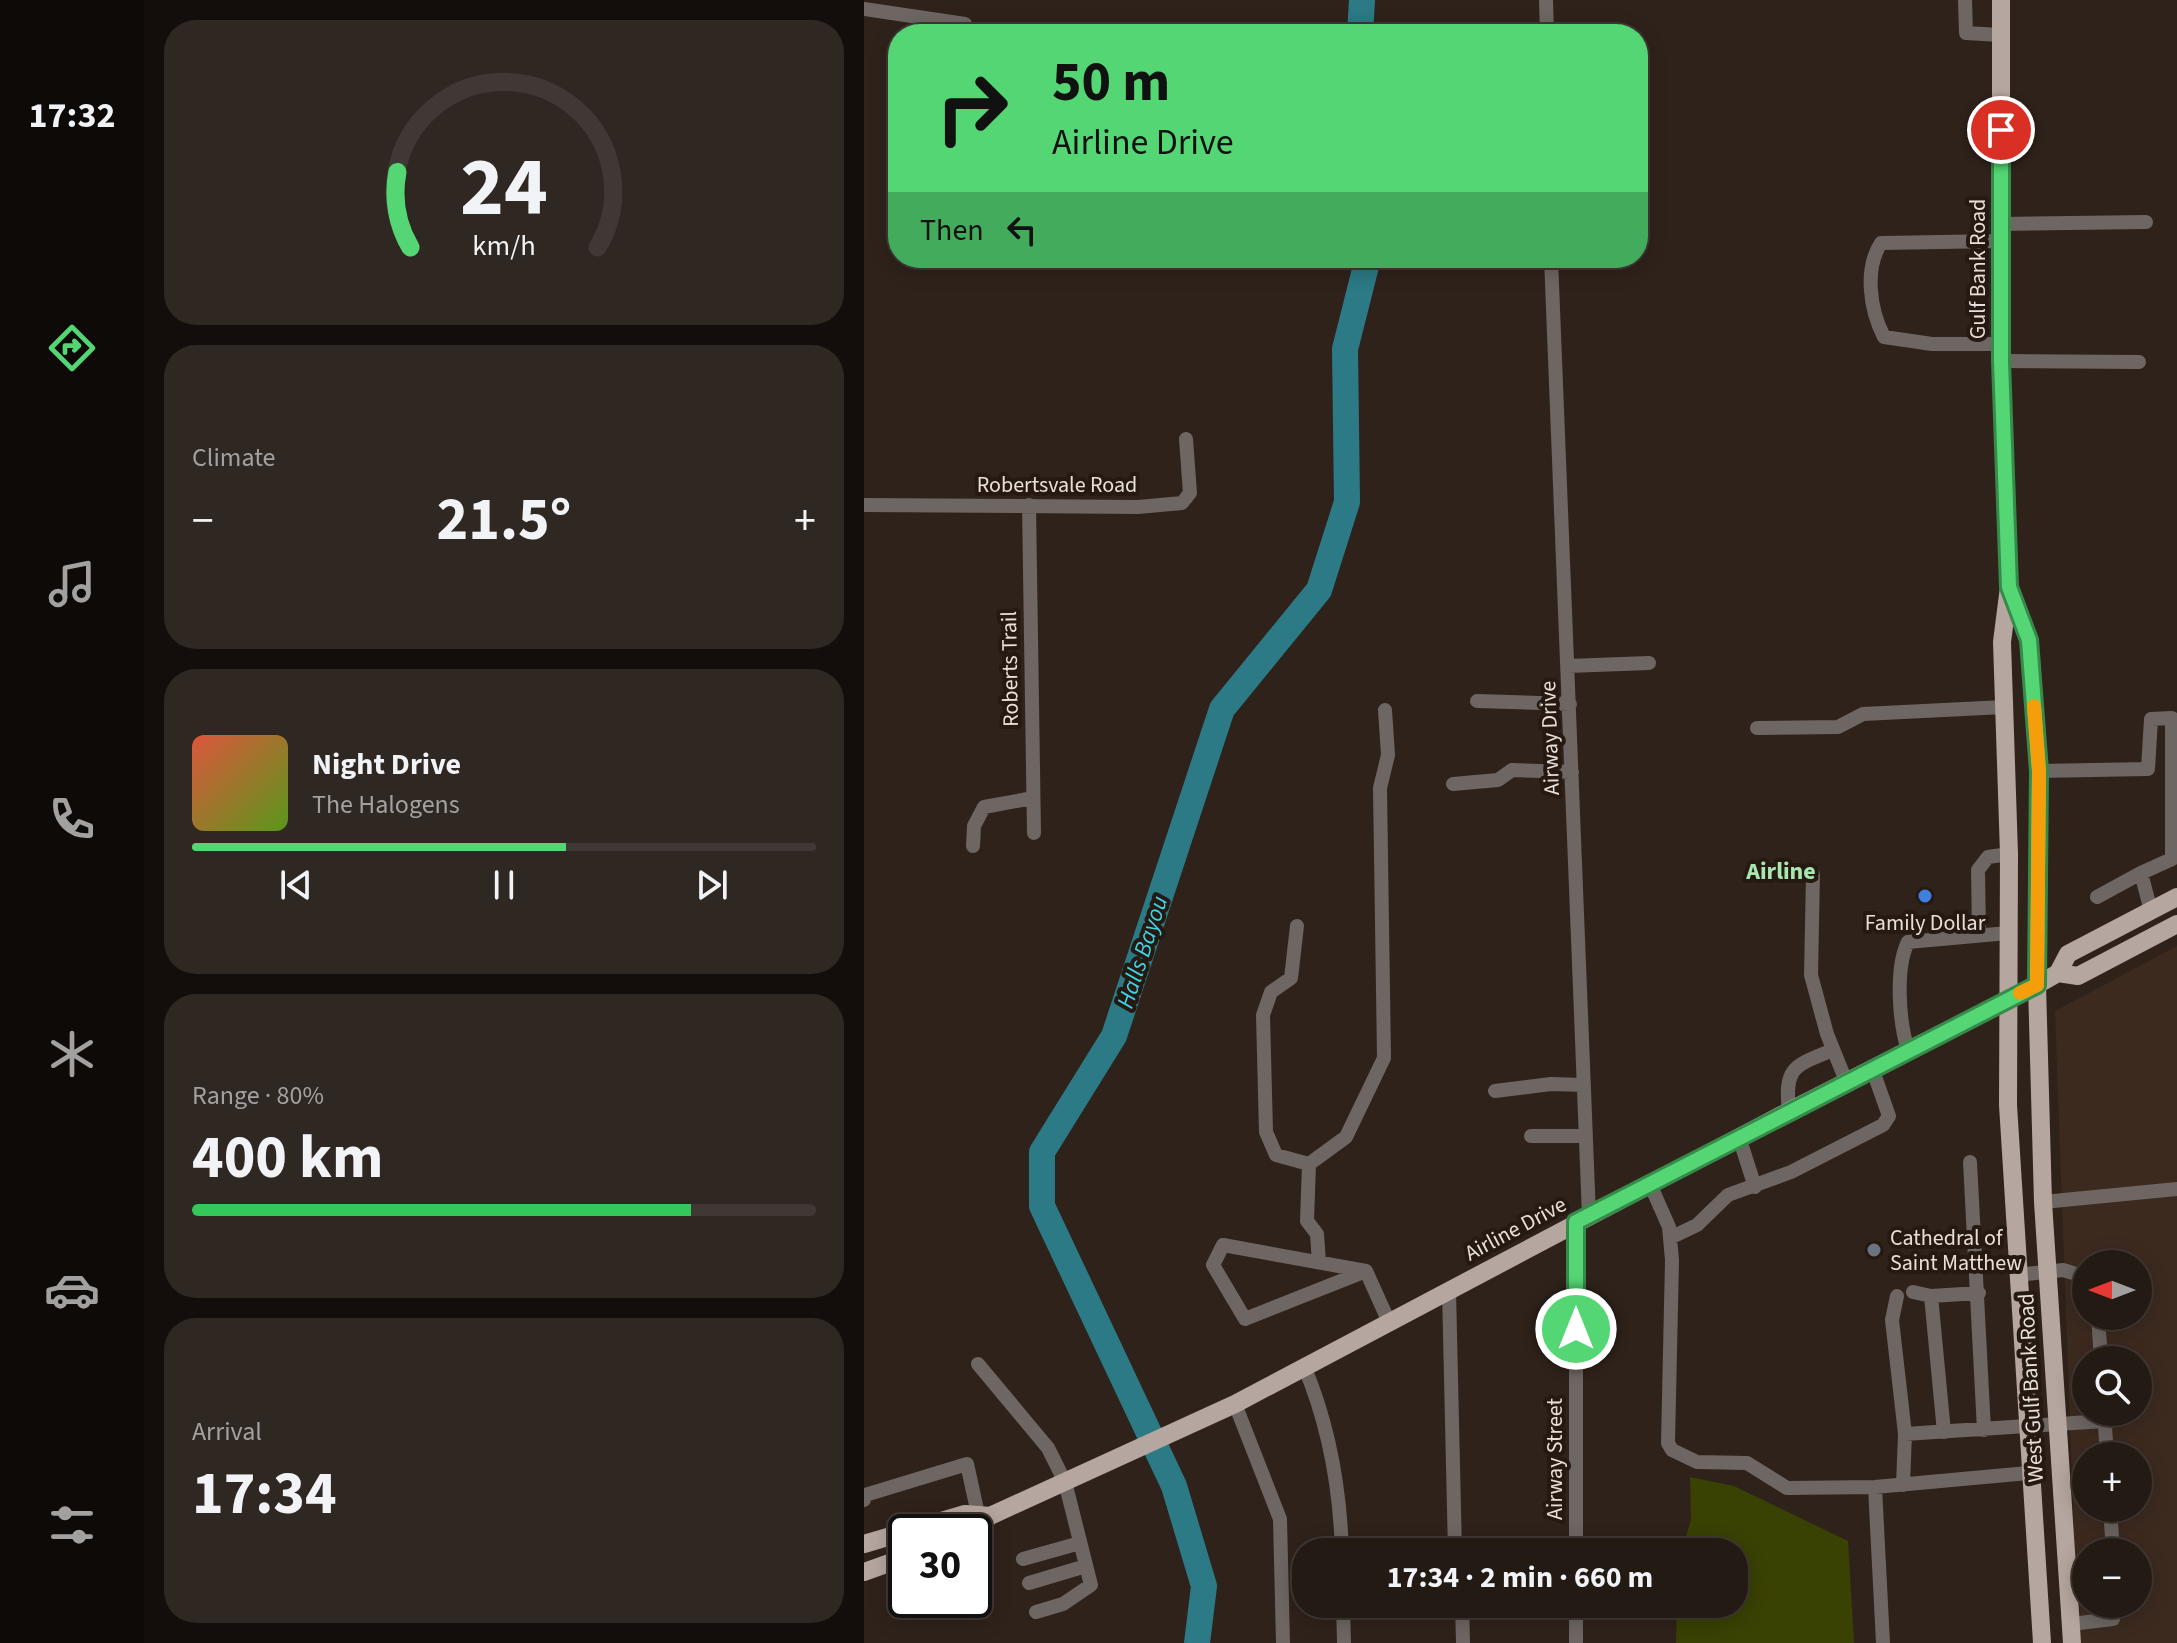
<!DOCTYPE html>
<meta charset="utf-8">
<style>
body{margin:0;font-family:"Source Sans 3",sans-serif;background:#2f2722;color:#f1f3f6;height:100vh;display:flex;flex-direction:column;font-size:30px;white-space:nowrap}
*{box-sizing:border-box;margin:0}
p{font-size:26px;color:#a3a1a0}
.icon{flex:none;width:44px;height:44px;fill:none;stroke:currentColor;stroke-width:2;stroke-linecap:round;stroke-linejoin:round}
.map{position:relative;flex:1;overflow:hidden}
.side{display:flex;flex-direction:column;gap:20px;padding:20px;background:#130e0b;width:720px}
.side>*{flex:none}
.top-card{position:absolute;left:24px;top:24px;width:760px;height:244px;border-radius:32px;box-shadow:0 4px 20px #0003,0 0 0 2px #403834;background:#53d673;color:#111;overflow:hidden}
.needle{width:52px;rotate:270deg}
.tools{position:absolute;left:1208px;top:1250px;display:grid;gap:16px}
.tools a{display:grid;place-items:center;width:80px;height:80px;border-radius:50%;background:#231a14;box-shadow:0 4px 20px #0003,0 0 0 2px #403834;font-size:40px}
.speed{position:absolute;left:24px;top:1514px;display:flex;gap:16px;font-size:40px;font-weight:700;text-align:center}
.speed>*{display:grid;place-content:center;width:104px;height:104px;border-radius:50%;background:#231a14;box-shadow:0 4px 20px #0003,0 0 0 2px #403834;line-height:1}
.speed .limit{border:4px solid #111;border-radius:12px;background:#fff;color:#111}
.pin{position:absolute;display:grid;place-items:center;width:68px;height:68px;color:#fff;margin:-34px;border:4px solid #fff;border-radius:50%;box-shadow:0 2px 8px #0007}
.me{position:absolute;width:88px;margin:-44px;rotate:0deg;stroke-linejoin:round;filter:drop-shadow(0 0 6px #0008)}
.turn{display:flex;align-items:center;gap:28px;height:168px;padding:0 32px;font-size:36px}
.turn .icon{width:104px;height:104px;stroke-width:2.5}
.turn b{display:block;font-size:56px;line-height:68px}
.then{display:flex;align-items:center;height:76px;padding:0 32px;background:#0003;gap:16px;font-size:30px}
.big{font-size:60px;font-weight:700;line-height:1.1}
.side .widget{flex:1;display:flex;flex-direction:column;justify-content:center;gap:12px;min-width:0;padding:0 28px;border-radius:32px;background:#2f2722}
.side .dial{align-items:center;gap:0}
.dial svg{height:208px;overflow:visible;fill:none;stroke:#403834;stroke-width:7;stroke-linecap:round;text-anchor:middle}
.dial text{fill:#f1f3f6;stroke:none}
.song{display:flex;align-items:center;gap:24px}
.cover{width:96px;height:96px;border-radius:12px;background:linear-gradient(135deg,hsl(10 70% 55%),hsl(90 70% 35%))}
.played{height:8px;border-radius:4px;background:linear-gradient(90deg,#53d673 60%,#403834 60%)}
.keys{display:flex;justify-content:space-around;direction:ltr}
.heat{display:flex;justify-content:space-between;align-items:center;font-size:44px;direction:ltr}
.charge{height:12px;border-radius:6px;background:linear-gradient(90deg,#34c759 80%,#403834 0)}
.trip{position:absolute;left:428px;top:1538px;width:456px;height:80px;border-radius:32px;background:#231a14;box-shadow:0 4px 20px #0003,0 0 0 2px #403834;font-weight:700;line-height:80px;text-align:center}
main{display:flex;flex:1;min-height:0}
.tab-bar{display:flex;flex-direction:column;width:144px;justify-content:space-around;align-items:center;background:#0e0a08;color:#a3a1a0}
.tab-bar .icon{width:56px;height:56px}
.tab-bar .selected{color:#53d673}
.tab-bar b{font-size:36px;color:#f1f3f6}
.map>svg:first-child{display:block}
</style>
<main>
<nav class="tab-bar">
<b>17:32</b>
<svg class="icon selected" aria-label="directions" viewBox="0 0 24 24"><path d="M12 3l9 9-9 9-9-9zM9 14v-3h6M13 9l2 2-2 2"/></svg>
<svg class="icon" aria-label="music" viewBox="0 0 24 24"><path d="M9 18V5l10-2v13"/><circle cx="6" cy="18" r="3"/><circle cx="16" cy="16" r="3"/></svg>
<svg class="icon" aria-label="phone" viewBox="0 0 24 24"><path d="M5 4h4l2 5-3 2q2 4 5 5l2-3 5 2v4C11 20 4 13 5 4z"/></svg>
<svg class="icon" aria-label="climate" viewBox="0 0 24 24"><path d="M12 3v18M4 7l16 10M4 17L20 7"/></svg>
<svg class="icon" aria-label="car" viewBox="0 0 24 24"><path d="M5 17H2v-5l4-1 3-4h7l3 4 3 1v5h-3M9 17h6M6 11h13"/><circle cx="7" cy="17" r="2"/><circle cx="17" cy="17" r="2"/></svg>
<svg class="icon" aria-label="filters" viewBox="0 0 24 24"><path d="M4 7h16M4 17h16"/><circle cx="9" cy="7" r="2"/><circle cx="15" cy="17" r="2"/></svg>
</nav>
<section class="side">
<div class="widget dial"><svg viewBox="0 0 100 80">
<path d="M14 69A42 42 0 1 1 86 69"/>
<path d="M14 69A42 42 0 0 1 9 40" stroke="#53d673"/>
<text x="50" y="56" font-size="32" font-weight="700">24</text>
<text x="50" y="72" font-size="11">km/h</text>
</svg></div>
<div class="widget"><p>Climate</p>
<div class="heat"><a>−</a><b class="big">21.5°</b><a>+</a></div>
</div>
<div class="widget">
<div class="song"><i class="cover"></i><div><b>Night Drive</b><p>The Halogens</p></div></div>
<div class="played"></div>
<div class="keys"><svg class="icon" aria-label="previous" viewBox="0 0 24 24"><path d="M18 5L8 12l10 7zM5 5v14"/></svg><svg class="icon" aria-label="pause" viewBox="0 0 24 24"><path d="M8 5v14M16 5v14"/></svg><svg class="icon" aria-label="next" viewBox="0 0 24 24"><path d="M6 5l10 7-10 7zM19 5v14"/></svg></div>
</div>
<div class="widget"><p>Range · 80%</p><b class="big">400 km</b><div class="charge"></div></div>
<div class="widget"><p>Arrival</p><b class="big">17:34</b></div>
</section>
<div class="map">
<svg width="1313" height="1643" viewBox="0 0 1313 1643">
<rect width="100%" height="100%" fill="#2f221b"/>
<!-- built -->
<path fill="#3c2a1f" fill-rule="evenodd" d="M1313 946V1643H1214L1191 1011ZM1222 1264H1274V1316H1222ZM1222 1360H1274V1412H1222ZM1222 1456H1274V1508H1222ZM1222 1552H1274V1604H1222Z"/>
<!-- green -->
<path fill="#394103" d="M826 1477 870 1486 984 1541 990 1643H812L813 1604H870V1552H817L827 1520Z"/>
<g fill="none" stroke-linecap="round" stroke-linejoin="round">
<!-- river -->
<path stroke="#2b7a85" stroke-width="26" d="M496 34 498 0
M333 1643 340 1586 310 1486 178 1206V1152L250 1036 358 709 455 590 483 502 481 349 504 258"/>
<!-- minor -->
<path stroke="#6d6662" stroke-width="14" d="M682 0 683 34
M1101 0 1102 33 1137 35
M0 9 101 24
M1137 224 1282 222
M1137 241 1017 243C1000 269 1006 310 1020 337L1068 344H1137
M687 258 725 1216
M1137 361 1275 362
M0 505 274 507 318 503 326 493 322 439
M165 505 170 833
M704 666 785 663
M613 701 706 704
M893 728 974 727 999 714 1140 707
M1175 771 1284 769 1287 719 1308 718V859L1277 873 1287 911
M589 784 634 780 648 770 708 772
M109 846 110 826 120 807 169 798
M949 874 947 975 963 1034 982 1081
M1233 897 1277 873
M433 926 427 978 407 992 399 1015 402 1132 412 1155 445 1164 443 1221 453 1234 455 1262
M1115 934 1114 870 1124 857 1145 854
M1044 1050C1035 1022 1031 968 1044 942L1144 933
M631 1091 687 1084 720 1085
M925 1111C920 1067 930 1066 969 1050
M667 1136H722
M875 1137 891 1187
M1106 1162 1120 1430
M445 1164 482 1137 520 1058 516 788 524 755 521 710
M786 1184 805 1227 808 1260 804 1443 808 1450 833 1462 883 1463 923 1488 1011 1487 1164 1473
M1179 1202 1313 1189
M712 1222V1552
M806 1238 833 1225 864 1195 927 1172 1019 1125 1025 1116 1008 1068
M502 1271 359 1245 349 1265 381 1319 502 1271 525 1322
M1153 1275 1199 1270 1222 1277
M585 1290 591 1552
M1049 1292 1067 1296 1115 1293
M1033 1296 1028 1320 1041 1434 1039 1485
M1067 1296 1080 1432
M1234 1316 1237 1360
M114 1364 184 1448 201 1482 227 1585 199 1604 172 1612
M440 1366C465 1425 476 1488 478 1552
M371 1404 416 1519 419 1643
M1240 1412 1243 1456
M1041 1434 1240 1421
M1011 1487 1019 1643
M0 1500 1 1495 103 1464 114 1514
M1246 1508 1249 1552
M159 1559 216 1543
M165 1583 222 1566
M479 1604 480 1643
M598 1604 599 1643
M712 1604V1643
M1207 1624 1249 1619 1252 1604"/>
<!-- major -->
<path stroke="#b5a69f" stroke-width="18" d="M1137 0V361L1145 587 1138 642 1145 854 1144 1105 1178 1643
M1146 589 1165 640 1175 771 1173 985 1179 1202 1208 1643
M1194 973 1214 976 1313 924
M110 1532 126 1516 371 1404 925 1111 1173 985 1194 973 1204 954 1313 897
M0 1544 101 1514 126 1516
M0 1572 42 1557"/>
</g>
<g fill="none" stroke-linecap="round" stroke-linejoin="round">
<defs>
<path id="route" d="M712 1329V1222L1173 985 1175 771 1165 640 1145 587 1137 361V130"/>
</defs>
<!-- route casing -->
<use href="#route" stroke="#368b4b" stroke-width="20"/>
<!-- route -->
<use href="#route" stroke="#53d673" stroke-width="14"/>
<!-- slow -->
<path stroke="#f59e0b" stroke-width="14" d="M1156 993 1173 985 1175 771 1170 706"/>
</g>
<!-- markers -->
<circle fill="#3f7fe0" stroke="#251912" stroke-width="3" cx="1061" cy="896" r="8"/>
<circle fill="#6b7280" stroke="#251912" stroke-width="3" cx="1010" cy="1250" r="8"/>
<g text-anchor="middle" stroke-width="8" stroke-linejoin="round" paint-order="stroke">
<!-- street labels -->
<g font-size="22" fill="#e8dfda" stroke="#251912">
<text transform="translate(1113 269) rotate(-90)" y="8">Gulf Bank Road</text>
<text x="193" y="492">Robertsvale Road</text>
<text transform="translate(145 669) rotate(-91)" y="8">Roberts Trail</text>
<text transform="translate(685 738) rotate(-92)" y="8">Airway Drive</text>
<text transform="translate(651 1228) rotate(-28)" y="8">Airline Drive</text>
<text transform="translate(1166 1388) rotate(-93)" y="8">West Gulf Bank Road</text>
<text transform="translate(690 1459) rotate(-90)" y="8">Airway Street</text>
</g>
<!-- poi labels -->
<g font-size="22" fill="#e8dfda" stroke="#251912">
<text x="1061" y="930">Family Dollar</text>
<text x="1026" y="1245" text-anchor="start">Cathedral of<tspan x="1026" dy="25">Saint Matthew</tspan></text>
</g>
<!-- neighbourhood labels -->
<g font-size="24" font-weight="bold" fill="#a7e8b1" stroke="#251912">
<text x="917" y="879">Airline</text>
</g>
<!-- water labels -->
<g font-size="24" font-style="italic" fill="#3cd6eb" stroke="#251912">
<text transform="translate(278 952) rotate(-72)" y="8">Halls Bayou</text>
</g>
</g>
</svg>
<div class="tools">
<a><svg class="needle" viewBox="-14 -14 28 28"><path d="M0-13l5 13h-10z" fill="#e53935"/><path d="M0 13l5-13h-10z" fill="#a3a1a0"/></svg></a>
<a><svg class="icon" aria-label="search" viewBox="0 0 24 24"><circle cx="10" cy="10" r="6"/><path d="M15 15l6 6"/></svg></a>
<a>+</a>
<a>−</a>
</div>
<div class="speed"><div class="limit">30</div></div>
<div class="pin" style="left:1137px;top:130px;background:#d93025"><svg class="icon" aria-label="arrive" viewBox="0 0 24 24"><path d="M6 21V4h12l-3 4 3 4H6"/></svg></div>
<svg class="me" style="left:712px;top:1329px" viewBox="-20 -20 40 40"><circle r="17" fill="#53d673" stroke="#fff" stroke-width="3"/><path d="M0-11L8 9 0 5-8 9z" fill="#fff"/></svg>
<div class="trip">17:34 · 2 min · 660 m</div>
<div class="top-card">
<div class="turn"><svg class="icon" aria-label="right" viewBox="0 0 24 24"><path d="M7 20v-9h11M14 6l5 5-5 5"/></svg><div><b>50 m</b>Airline Drive</div></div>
<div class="then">Then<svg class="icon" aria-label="left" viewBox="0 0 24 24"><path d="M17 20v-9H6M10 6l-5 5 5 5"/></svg></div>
</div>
</div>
</main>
